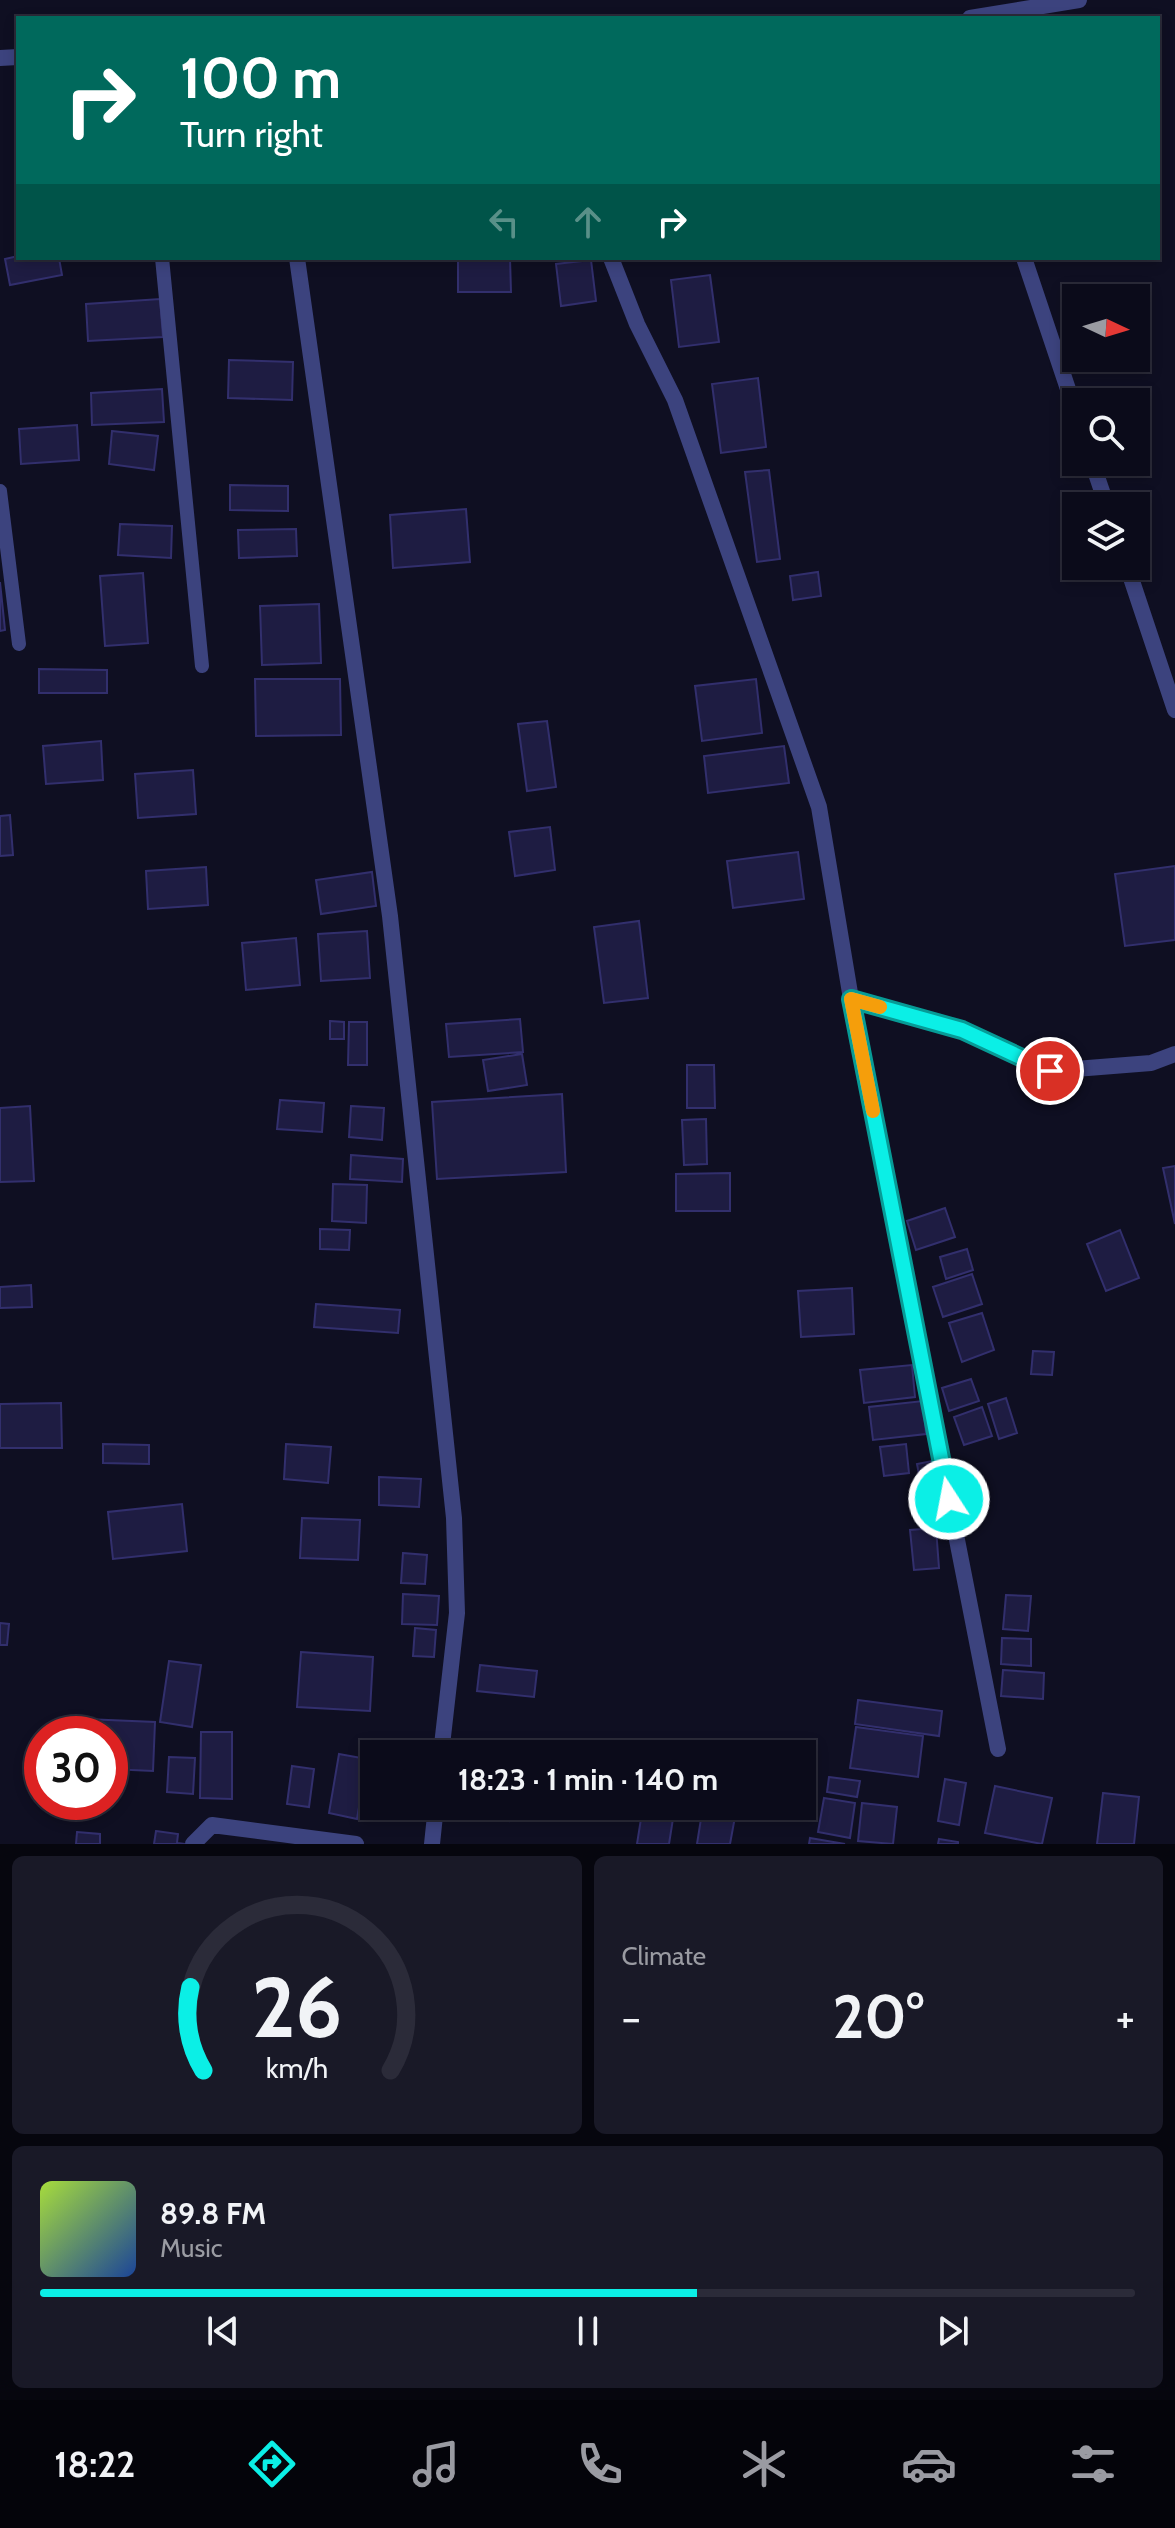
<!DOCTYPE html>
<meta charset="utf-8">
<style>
body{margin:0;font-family:Cabin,sans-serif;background:#191927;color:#f1f3f6;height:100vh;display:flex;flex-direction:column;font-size:30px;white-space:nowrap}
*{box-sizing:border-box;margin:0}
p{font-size:26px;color:#9a9ba2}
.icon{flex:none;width:44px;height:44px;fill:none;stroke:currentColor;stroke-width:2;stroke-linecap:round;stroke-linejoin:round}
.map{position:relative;height:1844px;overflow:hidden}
.panel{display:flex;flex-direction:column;gap:12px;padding:12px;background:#06060e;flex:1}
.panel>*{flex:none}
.banner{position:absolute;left:16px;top:16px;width:1144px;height:244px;border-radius:0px;box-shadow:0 4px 12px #0003,0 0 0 2px #2b2b39;background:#00695c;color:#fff;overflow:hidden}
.needle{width:52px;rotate:94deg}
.fabs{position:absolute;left:1062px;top:284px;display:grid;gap:16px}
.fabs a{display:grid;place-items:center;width:88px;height:88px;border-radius:0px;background:#0b0b1a;box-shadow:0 4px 12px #0003,0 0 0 2px #2b2b39;font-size:40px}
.speed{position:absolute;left:24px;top:1716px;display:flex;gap:16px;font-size:40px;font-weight:700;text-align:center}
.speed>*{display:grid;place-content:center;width:104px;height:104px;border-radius:50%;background:#0b0b1a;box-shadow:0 4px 12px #0003,0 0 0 2px #2b2b39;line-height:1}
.speed .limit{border:12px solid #d22;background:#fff;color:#111}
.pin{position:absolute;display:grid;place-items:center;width:68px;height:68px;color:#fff;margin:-34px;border:4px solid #fff;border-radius:50%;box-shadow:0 2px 8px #0007}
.me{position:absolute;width:88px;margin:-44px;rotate:349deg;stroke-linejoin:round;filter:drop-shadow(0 0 6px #0008)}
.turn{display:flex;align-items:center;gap:28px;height:168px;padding:0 32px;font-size:36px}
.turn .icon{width:104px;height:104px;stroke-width:2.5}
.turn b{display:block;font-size:56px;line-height:68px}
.lanes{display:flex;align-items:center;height:76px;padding:0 32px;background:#0003;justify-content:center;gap:40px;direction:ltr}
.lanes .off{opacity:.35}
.big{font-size:60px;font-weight:800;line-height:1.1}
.panel .widget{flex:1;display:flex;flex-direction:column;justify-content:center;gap:12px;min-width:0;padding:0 28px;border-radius:12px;background:#191927}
.panel .dial{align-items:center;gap:0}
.dial svg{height:208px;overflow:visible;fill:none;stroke:#2b2b39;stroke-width:7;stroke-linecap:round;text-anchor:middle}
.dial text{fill:#f1f3f6;stroke:none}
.song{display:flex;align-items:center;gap:24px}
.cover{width:96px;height:96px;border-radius:12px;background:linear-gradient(135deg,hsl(80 70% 55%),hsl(220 70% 35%))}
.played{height:8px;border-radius:4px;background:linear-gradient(90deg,#0befe6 60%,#2b2b39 60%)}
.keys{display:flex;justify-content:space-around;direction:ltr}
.heat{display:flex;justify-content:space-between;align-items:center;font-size:44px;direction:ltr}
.panel .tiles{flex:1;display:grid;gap:12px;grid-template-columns:1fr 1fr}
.widget:last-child{grid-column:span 2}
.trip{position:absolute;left:360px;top:1740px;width:456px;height:80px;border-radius:0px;background:#0b0b1a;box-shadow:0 4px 12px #0003,0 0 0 2px #2b2b39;font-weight:800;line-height:80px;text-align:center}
.dock{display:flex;height:128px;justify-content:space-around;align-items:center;background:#04040a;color:#9a9ba2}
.dock .icon{width:56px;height:56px}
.dock .active{color:#0befe6}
.dock b{font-size:36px;color:#f1f3f6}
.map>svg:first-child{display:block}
</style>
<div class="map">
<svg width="1175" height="1844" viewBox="0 0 1175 1844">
<rect width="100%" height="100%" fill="#0f0f22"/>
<!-- building -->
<path fill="#1e1c42" stroke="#322f6d" stroke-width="2" d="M18 256 59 258 62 275 10 285 5 259Z
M458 258H510L511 292H458Z
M591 260 596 301 561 306 556 264Z
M710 275 719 342 679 347 671 280Z
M160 299 163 337 88 341 86 304Z
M229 360 293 362 292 400 228 398Z
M758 378 766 447 721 453 712 384Z
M162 389 164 422 92 425 91 393Z
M77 425 79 460 21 464 19 429Z
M112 431 158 436 154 470 109 464Z
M769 470 780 559 757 562 745 472Z
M230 485 288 486V511L230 510Z
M466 509 470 562 393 568 390 515Z
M120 524 172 526 171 558 118 555Z
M296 529 297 556 239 558 238 530Z
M818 572 821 596 793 600 790 576Z
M143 573 148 643 105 646 100 576Z
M0 582 5 630 0 631Z
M319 604 321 663 262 665 260 606Z
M39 669 107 670V693H39Z
M255 679H340L341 735 256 736Z
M756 679 762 733 702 741 695 686Z
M547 721 556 787 527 791 518 724Z
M101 741 103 780 46 784 43 746Z
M784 746 789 783 708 793 704 756Z
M193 770 196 814 138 818 135 774Z
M10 815 13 855 0 856V816Z
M550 827 555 870 515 876 509 832Z
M798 852 804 899 733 908 727 861Z
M1175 866V940L1125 946 1115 874Z
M206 867 208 905 148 909 146 871Z
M372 872 376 906 321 914 316 880Z
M639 921 648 998 604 1003 594 927Z
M367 931 370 978 321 981 318 934Z
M296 938 300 985 246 990 242 943Z
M520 1019 523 1052 449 1057 446 1024Z
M330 1021 344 1022V1039H330Z
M349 1022H367V1065H348Z
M522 1054 527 1085 488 1091 483 1060Z
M687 1065H714L715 1108H687Z
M562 1094 566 1172 437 1179 432 1102Z
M280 1100 324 1103 322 1132 277 1129Z
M30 1106 34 1181 0 1182V1108Z
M351 1106 384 1108 382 1140 349 1137Z
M706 1119 707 1164 684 1165 682 1120Z
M351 1155 403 1159 402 1182 350 1179Z
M1175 1166V1224L1163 1168Z
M730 1173V1211H676V1174Z
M333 1184 367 1185 366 1223 332 1221Z
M945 1208 955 1237 916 1250 907 1221Z
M320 1229 350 1230 349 1250 320 1249Z
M1120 1230 1139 1278 1106 1291 1087 1244Z
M967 1249 973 1270 946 1279 940 1257Z
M972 1274 982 1304 943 1317 933 1287Z
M31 1285 32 1307 0 1308V1287Z
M852 1288 854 1334 801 1337 798 1291Z
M316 1304 400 1310 398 1333 314 1327Z
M982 1313 994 1350 962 1362 949 1323Z
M1033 1351 1054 1352 1052 1375 1031 1374Z
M912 1365 915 1397 864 1403 860 1370Z
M971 1379 979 1401 949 1411 942 1388Z
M1006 1398 1017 1433 999 1439 988 1404Z
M923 1401 926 1434 873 1440 869 1407Z
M61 1403 62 1448H0V1404Z
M982 1407 992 1436 964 1445 954 1417Z
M103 1444 149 1445V1464L103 1463Z
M286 1444 331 1447 328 1483 284 1479Z
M906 1444 909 1473 884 1476 880 1447Z
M938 1460 943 1485 922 1490 917 1464Z
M379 1477 421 1479 419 1507 379 1505Z
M182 1504 187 1551 113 1559 108 1512Z
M302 1518 360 1520 358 1560 300 1558Z
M936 1528 939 1568 914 1570 910 1530Z
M403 1553 427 1555 425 1584 401 1583Z
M403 1594 439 1596 437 1625 402 1624Z
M1006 1595 1031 1596 1028 1631 1003 1629Z
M0 1623 9 1624 7 1645H0Z
M415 1628 436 1630 434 1657 413 1656Z
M1002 1638 1031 1639V1666L1001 1664Z
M301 1652 373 1657 370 1711 297 1707Z
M169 1661 201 1665 192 1727 160 1722Z
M480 1665 537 1671 534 1697 477 1691Z
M1003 1670 1044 1673 1043 1699 1001 1696Z
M858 1700 942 1711 939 1736 855 1724Z
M85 1719 155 1722 153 1771 110 1769V1734H85Z
M856 1727 923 1736 918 1777 850 1768Z
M201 1732H232V1799L200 1798Z
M491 1747 519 1752 518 1754H490Z
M339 1754 367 1759 357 1819 329 1813Z
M169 1757 195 1758 193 1794 167 1792Z
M292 1766 314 1769 309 1807 287 1804Z
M802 1770 815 1772 810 1804 802 1803Z
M829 1777 860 1781 857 1797 827 1792Z
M945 1779 966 1783 959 1825 938 1821Z
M995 1786 1052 1798 1042 1844 985 1833Z
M1103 1793 1139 1797 1134 1844H1097Z
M824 1798 855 1803 850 1838 818 1832Z
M862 1803 897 1807 893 1844 858 1841Z
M480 1806H511L509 1821 478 1816Z
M517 1806H542L540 1820 515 1816Z
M591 1806H619L617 1817 590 1812Z
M643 1806H675L669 1844H637Z
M703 1806H737L730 1844H697Z
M156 1831 178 1834 177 1843 185 1844H154Z
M77 1832 100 1834V1844H76Z
M810 1838 845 1844H809Z
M939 1839 958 1842V1844H938Z"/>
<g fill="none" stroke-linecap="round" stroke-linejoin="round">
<!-- service -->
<path stroke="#3c437e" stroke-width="14" d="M162 258 202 666
M0 491 19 644"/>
<!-- minor -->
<path stroke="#3c437e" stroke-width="16" d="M297 258 390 916 454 1518 457 1613 441 1754
M611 258 637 324 675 400 819 807 851 999 998 1749
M1024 258 1076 413
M1092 462 1107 506
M1127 566 1175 710
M851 999 962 1030 1050 1071 1151 1063 1175 1054
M193 1844 212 1825 356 1844
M432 1844 436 1806"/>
<!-- tertiary -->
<path stroke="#3c437e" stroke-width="16" d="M970 18 1079 0
M0 58 18 57"/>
</g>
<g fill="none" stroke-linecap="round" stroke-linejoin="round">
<defs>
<path id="route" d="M949 1499 851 999 962 1030 1050 1071"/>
</defs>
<!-- route casing -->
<use href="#route" stroke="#079b96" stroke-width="20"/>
<!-- route -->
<use href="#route" stroke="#0befe6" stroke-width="14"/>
<!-- slow -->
<path stroke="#f59e0b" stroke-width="14" d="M873 1111 851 999 880 1007"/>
</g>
</svg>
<div class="fabs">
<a><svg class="needle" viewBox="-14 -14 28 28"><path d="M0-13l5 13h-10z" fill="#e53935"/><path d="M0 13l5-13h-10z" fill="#9a9ba2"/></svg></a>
<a><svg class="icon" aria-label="search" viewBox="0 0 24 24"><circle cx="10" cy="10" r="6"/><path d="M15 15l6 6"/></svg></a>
<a><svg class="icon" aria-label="layers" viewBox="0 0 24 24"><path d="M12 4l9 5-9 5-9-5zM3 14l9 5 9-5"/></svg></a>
</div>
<div class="speed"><div class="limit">30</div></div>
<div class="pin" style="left:1050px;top:1071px;background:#d93025"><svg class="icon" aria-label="arrive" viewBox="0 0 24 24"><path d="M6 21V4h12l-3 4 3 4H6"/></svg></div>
<svg class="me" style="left:949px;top:1499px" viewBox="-20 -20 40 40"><circle r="17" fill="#0befe6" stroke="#fff" stroke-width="3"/><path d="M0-11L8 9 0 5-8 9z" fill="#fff"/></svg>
<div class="trip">18:23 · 1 min · 140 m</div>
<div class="banner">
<div class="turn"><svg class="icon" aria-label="right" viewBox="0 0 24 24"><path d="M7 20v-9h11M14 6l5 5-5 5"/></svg><div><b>100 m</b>Turn right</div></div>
<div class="lanes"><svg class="icon off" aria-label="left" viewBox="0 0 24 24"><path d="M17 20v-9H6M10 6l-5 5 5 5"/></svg><svg class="icon off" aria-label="ahead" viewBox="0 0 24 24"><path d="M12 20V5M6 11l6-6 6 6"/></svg><svg class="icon" aria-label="right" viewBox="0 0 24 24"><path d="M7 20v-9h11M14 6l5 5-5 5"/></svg></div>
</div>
</div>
<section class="panel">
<div class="tiles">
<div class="widget dial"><svg viewBox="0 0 100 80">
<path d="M14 69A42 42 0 1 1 86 69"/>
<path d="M14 69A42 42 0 0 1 9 37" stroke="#0befe6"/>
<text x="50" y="56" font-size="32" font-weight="700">26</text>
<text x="50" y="72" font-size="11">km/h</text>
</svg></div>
<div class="widget"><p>Climate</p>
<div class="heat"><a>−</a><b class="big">20°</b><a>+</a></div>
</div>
<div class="widget">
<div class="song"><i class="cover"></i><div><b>89.8 FM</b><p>Music</p></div></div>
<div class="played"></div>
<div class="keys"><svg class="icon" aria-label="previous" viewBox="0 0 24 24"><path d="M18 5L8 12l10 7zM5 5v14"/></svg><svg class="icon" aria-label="pause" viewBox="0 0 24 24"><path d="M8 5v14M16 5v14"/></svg><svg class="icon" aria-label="next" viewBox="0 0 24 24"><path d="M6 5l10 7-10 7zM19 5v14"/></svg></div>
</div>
</div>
</section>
<nav class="dock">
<b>18:22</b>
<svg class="icon active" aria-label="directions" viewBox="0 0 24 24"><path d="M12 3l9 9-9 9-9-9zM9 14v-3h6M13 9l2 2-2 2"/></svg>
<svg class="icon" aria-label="music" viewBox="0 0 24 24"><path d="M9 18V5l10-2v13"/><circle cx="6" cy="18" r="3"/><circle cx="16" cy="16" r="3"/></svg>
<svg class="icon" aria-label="phone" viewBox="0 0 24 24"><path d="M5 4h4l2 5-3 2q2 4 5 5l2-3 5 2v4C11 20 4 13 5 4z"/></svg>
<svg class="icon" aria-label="climate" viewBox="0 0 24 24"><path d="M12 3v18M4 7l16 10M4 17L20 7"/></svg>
<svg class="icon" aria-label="car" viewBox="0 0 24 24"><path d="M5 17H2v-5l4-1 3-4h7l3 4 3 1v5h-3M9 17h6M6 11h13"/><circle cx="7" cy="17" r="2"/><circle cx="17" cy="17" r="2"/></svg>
<svg class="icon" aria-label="filters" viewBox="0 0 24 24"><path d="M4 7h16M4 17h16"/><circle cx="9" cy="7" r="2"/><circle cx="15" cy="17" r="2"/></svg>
</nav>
